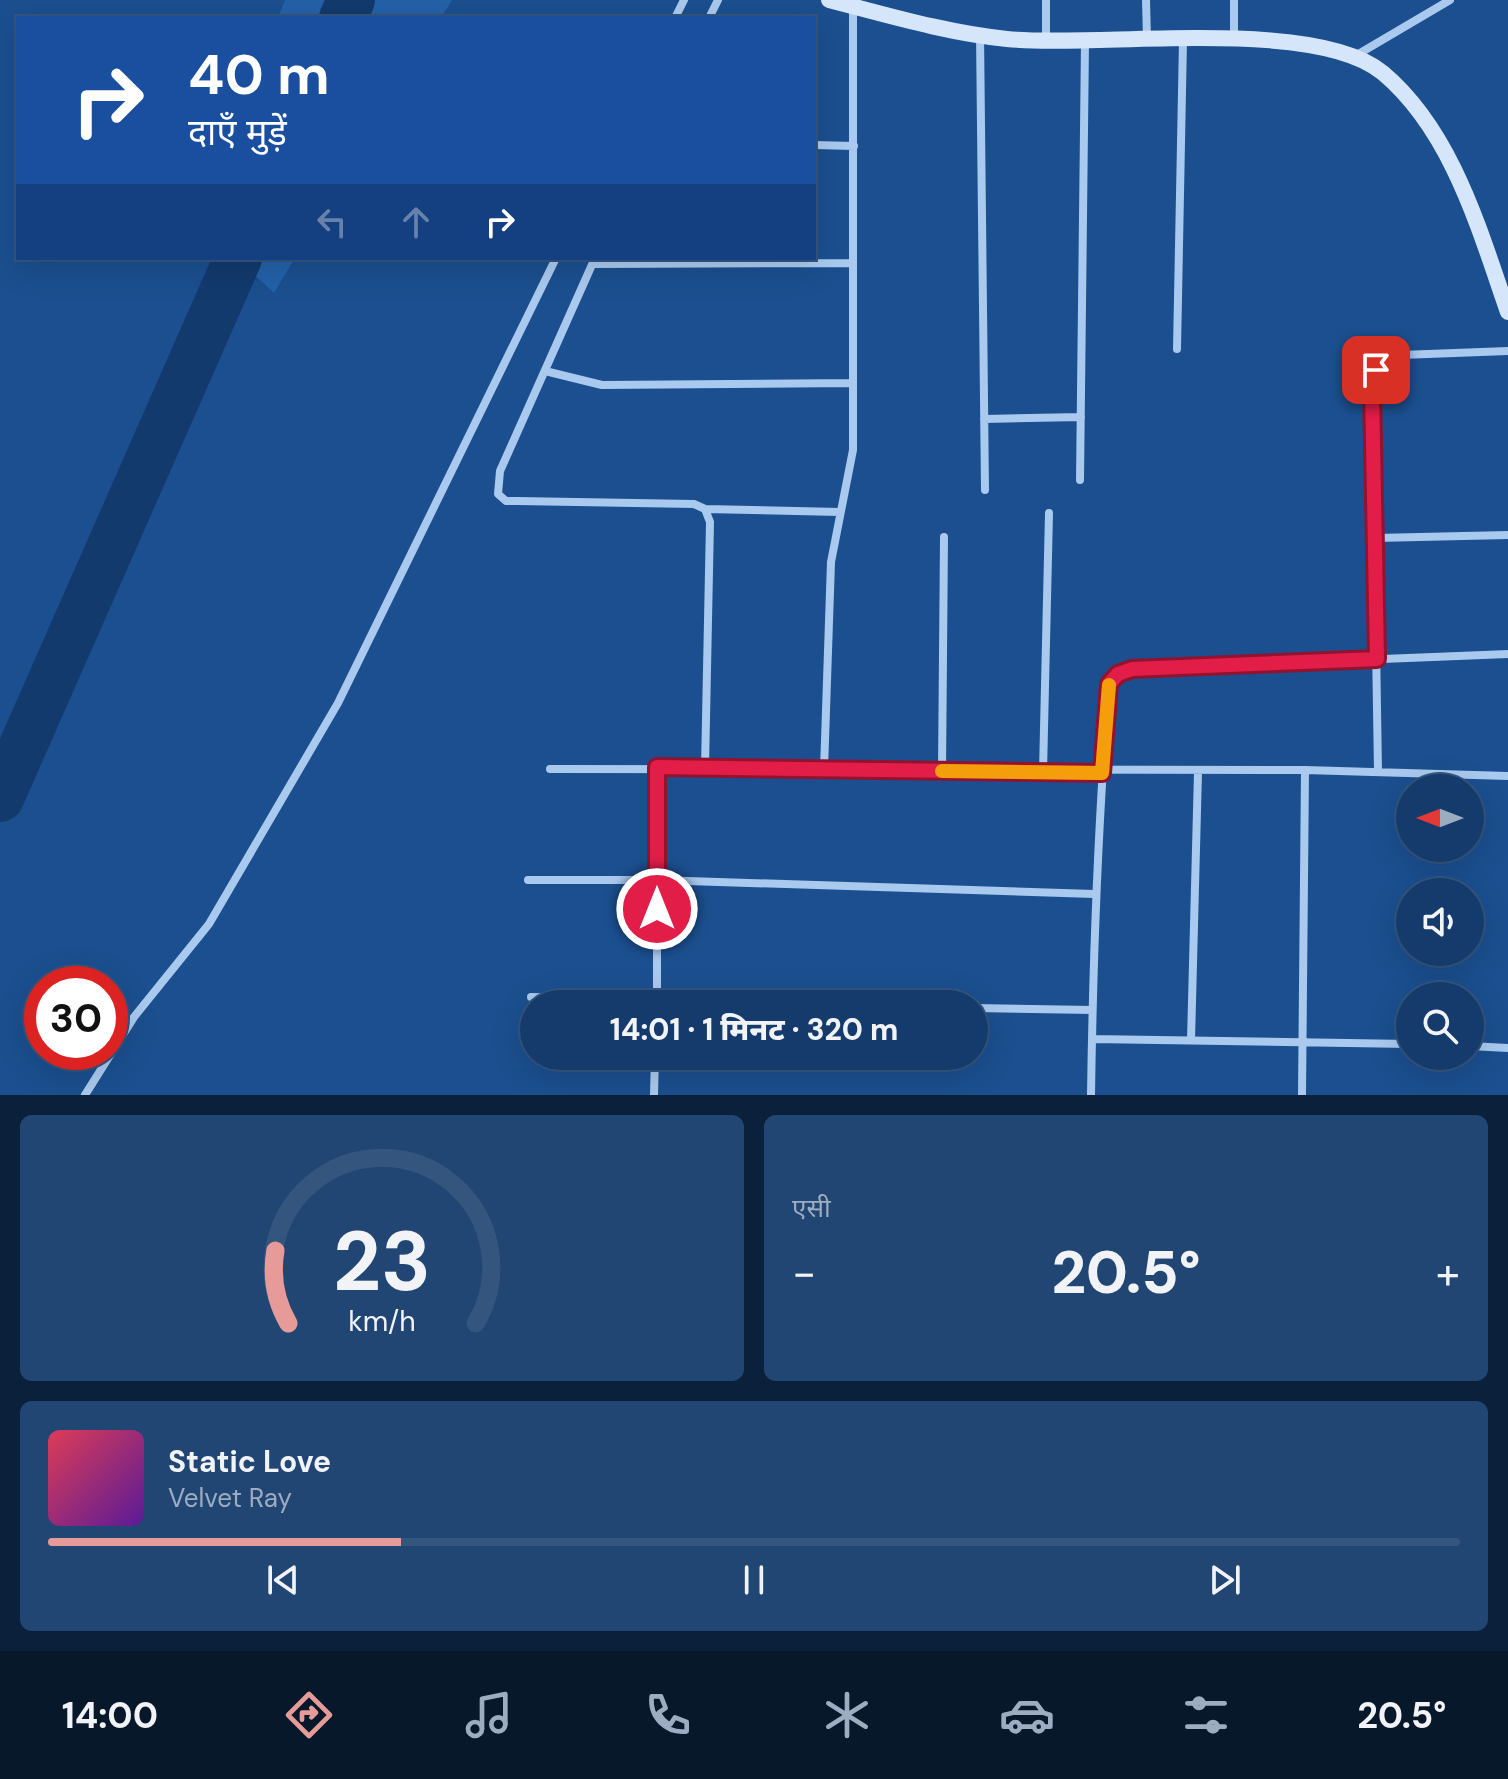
<!DOCTYPE html>
<html lang="hi">
<meta charset="utf-8">
<style>
body{margin:0;font-family:"DM Sans","Noto Sans Devanagari",sans-serif;background:#214673;color:#f1f3f6;height:100vh;display:flex;flex-direction:column;font-size:30px;white-space:nowrap}
*{box-sizing:border-box;margin:0}
p{font-size:26px;color:#9dadc1}
.icon{flex:none;width:44px;height:44px;fill:none;stroke:currentColor;stroke-width:2;stroke-linecap:round;stroke-linejoin:round}
.map{position:relative;height:1095px;overflow:hidden}
.side{display:flex;flex-direction:column;gap:20px;padding:20px;background:#0b203b;flex:1}
.side>*{flex:none}
.banner{position:absolute;left:16px;top:16px;width:800px;height:244px;border-radius:0px;box-shadow:0 8px 32px #0002,0 0 0 2px #33557e;background:#1a4fa0;color:#fff;overflow:hidden}
.needle{width:52px;rotate:270deg}
.controls{position:absolute;left:1396px;top:774px;display:grid;gap:16px}
.controls a{display:grid;place-items:center;width:88px;height:88px;border-radius:50%;background:#143b6b;box-shadow:0 8px 32px #0002,0 0 0 2px #33557e;font-size:40px}
.speed{position:absolute;left:24px;top:966px;display:flex;gap:16px;font-size:40px;font-weight:700;text-align:center}
.speed>*{display:grid;place-content:center;width:104px;height:104px;border-radius:50%;background:#143b6b;box-shadow:0 8px 32px #0002,0 0 0 2px #33557e;line-height:1}
.speed .limit{border:12px solid #d22;background:#fff;color:#111}
.pin{position:absolute;display:grid;place-items:center;width:68px;height:68px;color:#fff;margin:-34px;border-radius:16px;box-shadow:0 4px 12px #0006}
.me{position:absolute;width:88px;margin:-44px;rotate:0deg;stroke-linejoin:round;filter:drop-shadow(0 0 6px #0008)}
.turn{display:flex;align-items:center;gap:28px;height:168px;padding:0 40px;font-size:36px}
.turn .icon{width:104px;height:104px;stroke-width:2.5}
.turn b{display:block;font-size:56px;line-height:68px}
.lanes{display:flex;align-items:center;height:76px;padding:0 40px;background:#0003;justify-content:center;gap:40px;direction:ltr}
.lanes .off{opacity:.35}
.big{font-size:60px;font-weight:800;line-height:1.1}
.side .widget{flex:1;display:flex;flex-direction:column;justify-content:center;gap:12px;min-width:0;padding:0 28px;border-radius:12px;background:#214673}
.side .dial{align-items:center;gap:0}
.dial svg{height:208px;overflow:visible;fill:none;stroke:#33557e;stroke-width:7;stroke-linecap:round;text-anchor:middle}
.dial text{fill:#f1f3f6;stroke:none}
.song{display:flex;align-items:center;gap:24px}
.cover{width:96px;height:96px;border-radius:12px;background:linear-gradient(135deg,hsl(350 70% 55%),hsl(270 70% 35%))}
.played{height:8px;border-radius:4px;background:linear-gradient(90deg,#e69b98 25%,#33557e 25%)}
.keys{display:flex;justify-content:space-around;direction:ltr}
.heat{display:flex;justify-content:space-between;align-items:center;font-size:44px;direction:ltr}
.side .tiles{flex:1;display:grid;gap:20px;grid-template-columns:1fr 1fr}
.widget:last-child{grid-column:span 2}
.trip{position:absolute;left:520px;top:990px;width:468px;height:80px;border-radius:40px;background:#143b6b;box-shadow:0 8px 32px #0002,0 0 0 2px #33557e;font-weight:800;line-height:80px;text-align:center}
.tab-bar{display:flex;height:128px;justify-content:space-around;align-items:center;background:#08182b;color:#9dadc1}
.tab-bar .icon{width:56px;height:56px}
.tab-bar .active{color:#e69b98}
.tab-bar b{font-size:36px;color:#f1f3f6}
.map>svg:first-child{display:block}
</style>
<div class="map">
<svg width="1508" height="1095" viewBox="0 0 1508 1095">
<rect width="100%" height="100%" fill="#1b4f8f"/>
<!-- green -->
<path fill="#2461a8" d="M285 0H452L441 18H278Z
M236 258H295L274 293Z"/>
<g fill="none" stroke-linecap="round" stroke-linejoin="round">
<!-- river -->
<path stroke="#123a6d" stroke-width="48" d="M343 18 351 0
M0 798 238 258"/>
<!-- street -->
<path stroke="#a9c9ee" stroke-width="8" d="M1146 0 1147 39
M675 18 684 0
M709 18 718 0
M980 34 985 490
M1234 39V0
M1046 40V0
M1355 56 1450 0
M814 145 854 146
M595 258 500 471 498 494 506 501H517L694 504 705 509 840 512
M593 264 853 263
M1177 349 1183 40
M545 371 602 385 853 383
M984 419 1081 417
M1080 480 1085 42
M1375 538 1508 535
M705 768 710 522 705 509
M550 769 1305 770 1508 776
M824 770 831 562 853 450V6
M942 771 944 537
M1043 772 1049 513
M1378 772 1372 388C1377 368 1381 361 1401 355L1508 351
M528 880H657L1094 894
M531 997 865 1004
M657 1004V767
M974 1008 1092 1010
M1092 1039 1410 1044
M1191 1040 1198 772
M1470 1046 1508 1048
M85 1095 134 1017 209 924 338 703 556 258
M654 1095 655 1056
M1091 1095C1093 957 1098 821 1109 684L1118 674 1132 669 1508 654
M1302 1095 1305 770"/>
<!-- secondary -->
<path stroke="#d6e6fa" stroke-width="16" d="M829 0C887 15 947 33 1007 39 1098 48 1316 16 1383 73 1452 131 1479 229 1508 312"/>
</g>
<g fill="none" stroke-linecap="round" stroke-linejoin="round">
<defs>
<path id="route" d="M657 909V767L1102 773 1109 684 1118 674 1132 669 1377 659 1372 388 1376 370"/>
</defs>
<!-- route casing -->
<use href="#route" stroke="#92132f" stroke-width="20"/>
<!-- route -->
<use href="#route" stroke="#e11d48" stroke-width="14"/>
<!-- slow -->
<path stroke="#f59e0b" stroke-width="14" d="M942 771 1102 773 1109 685"/>
</g>
</svg>
<div class="controls">
<a><svg class="needle" viewBox="-14 -14 28 28"><path d="M0-13l5 13h-10z" fill="#e53935"/><path d="M0 13l5-13h-10z" fill="#9dadc1"/></svg></a>
<a><svg class="icon" aria-label="sound" viewBox="0 0 24 24"><path d="M4 9h4l5-4v14l-5-4H4zM17 9q2 3 0 6"/></svg></a>
<a><svg class="icon" aria-label="search" viewBox="0 0 24 24"><circle cx="10" cy="10" r="6"/><path d="M15 15l6 6"/></svg></a>
</div>
<div class="speed"><div class="limit">30</div></div>
<div class="pin" style="left:1376px;top:370px;background:#d93025"><svg class="icon" aria-label="arrive" viewBox="0 0 24 24"><path d="M6 21V4h12l-3 4 3 4H6"/></svg></div>
<svg class="me" style="left:657px;top:909px" viewBox="-20 -20 40 40"><circle r="17" fill="#e11d48" stroke="#fff" stroke-width="3"/><path d="M0-11L8 9 0 5-8 9z" fill="#fff"/></svg>
<div class="trip">14:01 · 1 मिनट · 320 m</div>
<div class="banner">
<div class="turn"><svg class="icon" aria-label="right" viewBox="0 0 24 24"><path d="M7 20v-9h11M14 6l5 5-5 5"/></svg><div><b>40 m</b>दाएँ मुड़ें</div></div>
<div class="lanes"><svg class="icon off" aria-label="left" viewBox="0 0 24 24"><path d="M17 20v-9H6M10 6l-5 5 5 5"/></svg><svg class="icon off" aria-label="ahead" viewBox="0 0 24 24"><path d="M12 20V5M6 11l6-6 6 6"/></svg><svg class="icon" aria-label="right" viewBox="0 0 24 24"><path d="M7 20v-9h11M14 6l5 5-5 5"/></svg></div>
</div>
</div>
<section class="side">
<div class="tiles">
<div class="widget dial"><svg viewBox="0 0 100 80">
<path d="M14 69A42 42 0 1 1 86 69"/>
<path d="M14 69A42 42 0 0 1 9 41" stroke="#e69b98"/>
<text x="50" y="56" font-size="32" font-weight="700">23</text>
<text x="50" y="72" font-size="11">km/h</text>
</svg></div>
<div class="widget"><p>एसी</p>
<div class="heat"><a>−</a><b class="big">20.5°</b><a>+</a></div>
</div>
<div class="widget">
<div class="song"><i class="cover"></i><div><b>Static Love</b><p>Velvet Ray</p></div></div>
<div class="played"></div>
<div class="keys"><svg class="icon" aria-label="previous" viewBox="0 0 24 24"><path d="M18 5L8 12l10 7zM5 5v14"/></svg><svg class="icon" aria-label="pause" viewBox="0 0 24 24"><path d="M8 5v14M16 5v14"/></svg><svg class="icon" aria-label="next" viewBox="0 0 24 24"><path d="M6 5l10 7-10 7zM19 5v14"/></svg></div>
</div>
</div>
</section>
<nav class="tab-bar">
<b>14:00</b>
<svg class="icon active" aria-label="directions" viewBox="0 0 24 24"><path d="M12 3l9 9-9 9-9-9zM9 14v-3h6M13 9l2 2-2 2"/></svg>
<svg class="icon" aria-label="music" viewBox="0 0 24 24"><path d="M9 18V5l10-2v13"/><circle cx="6" cy="18" r="3"/><circle cx="16" cy="16" r="3"/></svg>
<svg class="icon" aria-label="phone" viewBox="0 0 24 24"><path d="M5 4h4l2 5-3 2q2 4 5 5l2-3 5 2v4C11 20 4 13 5 4z"/></svg>
<svg class="icon" aria-label="climate" viewBox="0 0 24 24"><path d="M12 3v18M4 7l16 10M4 17L20 7"/></svg>
<svg class="icon" aria-label="car" viewBox="0 0 24 24"><path d="M5 17H2v-5l4-1 3-4h7l3 4 3 1v5h-3M9 17h6M6 11h13"/><circle cx="7" cy="17" r="2"/><circle cx="17" cy="17" r="2"/></svg>
<svg class="icon" aria-label="filters" viewBox="0 0 24 24"><path d="M4 7h16M4 17h16"/><circle cx="9" cy="7" r="2"/><circle cx="15" cy="17" r="2"/></svg>
<b>20.5°</b>
</nav>
